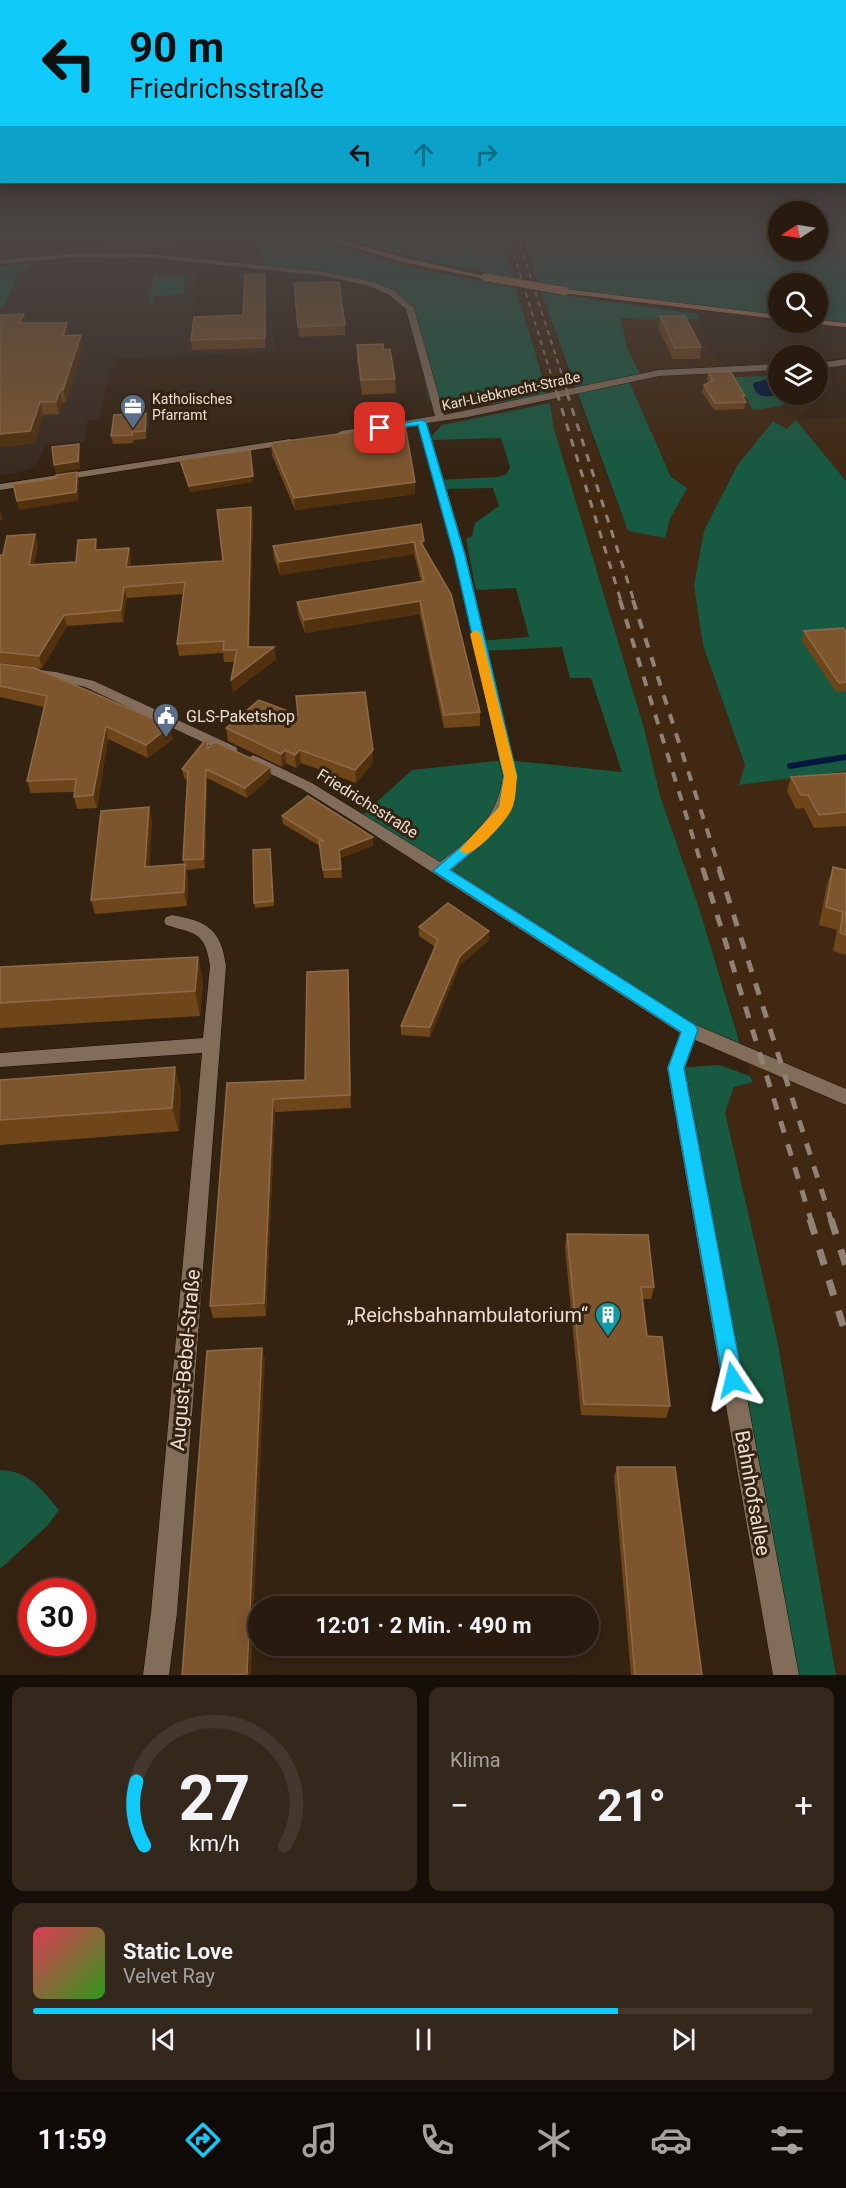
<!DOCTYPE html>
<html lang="de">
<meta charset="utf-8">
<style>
body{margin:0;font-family:Roboto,sans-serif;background:#34271c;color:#f1f3f6;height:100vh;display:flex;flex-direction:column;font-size:22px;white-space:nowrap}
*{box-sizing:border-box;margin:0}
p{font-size:20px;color:#a5a19e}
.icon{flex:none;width:33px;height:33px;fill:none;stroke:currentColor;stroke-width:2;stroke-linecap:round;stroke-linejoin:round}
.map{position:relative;height:1675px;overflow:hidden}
.drawer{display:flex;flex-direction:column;gap:12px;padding:12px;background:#160e08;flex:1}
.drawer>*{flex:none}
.hud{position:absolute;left:0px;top:0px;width:846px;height:183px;box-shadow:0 3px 15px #0003,0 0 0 2px #44382e;background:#10cafa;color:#111;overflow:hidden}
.needle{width:39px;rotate:258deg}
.buttons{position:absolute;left:768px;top:201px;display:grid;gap:12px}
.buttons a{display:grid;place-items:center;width:60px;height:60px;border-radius:50%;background:#281a0e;box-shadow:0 3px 15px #0003,0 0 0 2px #44382e;font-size:30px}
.speed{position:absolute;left:18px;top:1578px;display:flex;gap:12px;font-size:30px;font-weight:700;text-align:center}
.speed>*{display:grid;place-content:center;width:78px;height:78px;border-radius:50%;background:#281a0e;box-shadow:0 3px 15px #0003,0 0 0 2px #44382e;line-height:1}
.speed .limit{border:9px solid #d22;background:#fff;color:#111}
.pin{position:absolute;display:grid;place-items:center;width:51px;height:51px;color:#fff;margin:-26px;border-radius:12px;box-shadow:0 3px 9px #0006}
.me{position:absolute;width:66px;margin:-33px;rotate:350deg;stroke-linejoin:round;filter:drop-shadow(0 0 4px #0008)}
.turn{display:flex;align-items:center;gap:21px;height:126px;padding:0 30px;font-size:27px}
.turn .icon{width:78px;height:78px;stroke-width:2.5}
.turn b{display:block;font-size:42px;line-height:51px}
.lanes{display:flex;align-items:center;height:57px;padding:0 30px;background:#0003;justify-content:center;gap:30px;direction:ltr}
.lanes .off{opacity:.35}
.big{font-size:45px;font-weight:700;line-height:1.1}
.drawer .tile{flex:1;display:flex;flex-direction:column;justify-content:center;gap:9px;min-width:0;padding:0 21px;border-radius:12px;background:#34271c}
.drawer .dial{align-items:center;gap:0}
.dial svg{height:156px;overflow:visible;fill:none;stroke:#44382e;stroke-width:7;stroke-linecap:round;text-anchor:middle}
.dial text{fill:#f1f3f6;stroke:none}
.song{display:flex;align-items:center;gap:18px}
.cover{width:72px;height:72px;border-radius:9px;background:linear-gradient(135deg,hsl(350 70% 55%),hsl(110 70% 35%))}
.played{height:6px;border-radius:3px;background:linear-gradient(90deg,#10cafa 75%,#44382e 75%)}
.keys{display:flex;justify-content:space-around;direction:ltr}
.heat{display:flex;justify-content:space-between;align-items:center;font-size:33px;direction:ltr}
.drawer .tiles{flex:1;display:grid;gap:12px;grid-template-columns:1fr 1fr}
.tile:last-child{grid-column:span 2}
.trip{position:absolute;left:248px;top:1596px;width:351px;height:60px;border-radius:30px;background:#281a0e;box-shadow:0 3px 15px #0003,0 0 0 2px #44382e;font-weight:700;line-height:60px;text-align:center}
.tab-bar{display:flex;height:96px;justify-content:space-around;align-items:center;background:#100a06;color:#a5a19e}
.tab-bar .icon{width:42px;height:42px}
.tab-bar .on{color:#10cafa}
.tab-bar b{font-size:27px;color:#f1f3f6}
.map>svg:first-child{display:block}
</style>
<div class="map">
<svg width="846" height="1675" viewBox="0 0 846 1675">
<rect width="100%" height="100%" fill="#352312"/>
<!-- built -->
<path fill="#402812" d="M0 235H242L250 238 268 266 107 252 0 260Z
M501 235H523L577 398 628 531 665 538 670 519 687 488 671 477 628 379 641 376 627 348 621 317 698 319 709 348 727 369 778 367V376L735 378 780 406 806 395 818 394V386L822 382 818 379V366L821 365 830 374 833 381 831 387 797 419 846 417V481L796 420 787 429 773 421 737 466 704 531 703 645 745 765 739 785 846 771V1675H836L777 1339 725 1111 734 1087 753 1082 699 908 660 796 644 728 554 429 551 401Z"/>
<!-- education -->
<path fill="#3a2b20" d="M95 259 197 264 193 323 273 321 274 352 115 358 98 420H87L84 442 48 443 35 465 28 470 0 476V307L4 306 19 270H27L30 263Z"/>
<!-- green -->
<path fill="#185a41" d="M242 235H299L411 267 516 288 548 396 501 407 482 401H429C422 373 418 327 402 304 383 275 300 269 268 266L251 238Z
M330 235 502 236 514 278 427 261Z
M524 235H778V250H818V235H846V324L818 321V284H778V317L538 287Z
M30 263 27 270H19L4 307H0V266Z
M154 274H157V277L186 276 183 295 154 296 152 303H149Z
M541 292 697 314 699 319 621 318 627 348 641 376 628 379 671 477 687 488 670 519 665 538 628 531Z
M778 376V394L806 395 780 406 753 410 735 377Z
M550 403 554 429 644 728 660 796 699 908 743 1054 713 1041 441 871 504 807 440 870 360 817 412 770 506 760 622 772 591 678H570L562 647 480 651 478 641 529 637 516 588 476 590 466 539 472 536 475 523 499 506 493 488 441 489 438 480 498 477 507 474 510 467 501 438 428 440 442 425Z
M796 420 846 481V771L739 785 745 765 703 645 694 585 704 531 721 497 737 466 773 421 787 429Z
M719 1065 750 1076 753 1082 734 1087 725 1112 777 1339 836 1675H788L677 1068Z
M0 1470C29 1471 41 1489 59 1510L47 1526 0 1569Z"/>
<!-- water -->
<path fill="#00173e" d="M768 379 778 391 776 395C765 398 754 397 753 383Z"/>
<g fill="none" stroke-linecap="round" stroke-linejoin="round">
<!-- stream -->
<path stroke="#00173e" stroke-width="6" d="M790 766 846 757"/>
<defs>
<path id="minor" d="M78 253 153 254 325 272 374 282 395 291 414 308 444 415 659 370 778 364V370L659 376 468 417 427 423 466 555 517 776C512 822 485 842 452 870L696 1025 846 1089V1105L695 1040 685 1068 799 1675H773L667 1068 680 1033 353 821 302 789 248 763 246 760 253 755 258 757 312 783 440 862C473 836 497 820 503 776L454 555 418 425 341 437 336 434 341 431 435 416 406 309 389 295 369 286 325 276 153 258 78 257 0 264V260Z
M846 359V365L818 369V363Z
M290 439 293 440V444L0 490V484Z
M0 665 56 672 94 681 236 747 238 750 231 754 226 753 85 687 56 680 0 673Z
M172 915C207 921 221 929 226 966L177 1613 169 1675H143L151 1613 202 1053 0 1067V1053L203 1038 210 966C205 931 195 934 166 925L164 921 166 917Z"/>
<path id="primary" d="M312 235H322L406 258 489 277 485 279 402 262Z
M565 289 778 315V319L562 293Z
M818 320 846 323V327L815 324Z"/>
</defs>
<!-- minor casing -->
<use href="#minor" stroke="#1c0c00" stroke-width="1"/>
<!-- primary casing -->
<use href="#primary" stroke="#1c0c00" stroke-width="1"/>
<!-- minor -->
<use href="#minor" fill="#826c5a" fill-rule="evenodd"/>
<!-- primary -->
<use href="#primary" fill="#c58162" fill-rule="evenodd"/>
<!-- rail-far4 -->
<path stroke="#928275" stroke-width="2" stroke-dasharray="5 5" stroke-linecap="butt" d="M508 235 557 394
M517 235 568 394"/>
<!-- rail-far3 -->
<path stroke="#928275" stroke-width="3" stroke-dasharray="8 8" stroke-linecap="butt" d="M557 393 621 601
M567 393 634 601"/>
<!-- rail-far2 -->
<path stroke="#928275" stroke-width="4" stroke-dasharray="10 10" stroke-linecap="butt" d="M620 600 703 870
M633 600 720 870"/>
<!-- rail-far1 -->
<path stroke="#928275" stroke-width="5" stroke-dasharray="12 12" stroke-linecap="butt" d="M703 869 811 1220
M719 869 831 1220"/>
<!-- rail -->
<path stroke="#928275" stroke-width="7" stroke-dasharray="16 16" stroke-linecap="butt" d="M810 1219 846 1335
M831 1219 846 1266"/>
<defs>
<path id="primary-bridge" d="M485 277 565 291"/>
</defs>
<!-- primary-bridge casing -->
<use href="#primary-bridge" stroke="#1c0c00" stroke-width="9" stroke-linecap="butt"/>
<!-- primary-bridge -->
<use href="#primary-bridge" stroke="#c58162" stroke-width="8"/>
</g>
<!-- wall -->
<path fill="#6f451a" d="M99 234H179L177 244H101Z
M265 274V348L192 350 191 340 243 315Z
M294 283 345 325V335L299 337Z
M660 316 701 347 700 359H673L658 327Z
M26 323H67L69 336 83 347 66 402 62 403 59 414 43 415 34 443 0 447Z
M357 345 384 350 395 379 396 393 362 395 357 360Z
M708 372 745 396 744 399 746 402 744 409 714 410 702 392 704 385 709 382 707 380Z
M146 413 148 421 146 439 134 440 133 443 113 444 111 436Z
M271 443 415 482V494L295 510 272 455Z
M180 460 253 482 190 492 181 465Z
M253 518 249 647H274L276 659 233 692 235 662H224L223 653 179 656 177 644 183 594 127 598 123 622 67 626 42 668 0 663V555H3L35 534 38 545 34 565 76 562 98 550 129 548 131 560 130 567 223 561Z
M421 524 424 548 480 712V726L444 728 420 614 305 633 298 614 297 602 421 581 414 554 280 575 274 558 273 546Z
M804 631 846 632V691L836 692 802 641Z
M0 664 173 739 148 758 108 739 97 808 77 809 74 797V792L31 793 27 781 44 707 0 697Z
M226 728 373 750V763L356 783 301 763 296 768 286 763 282 767 228 741Z
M208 748 270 767 271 777 247 798 207 778 205 868 186 870 188 878 187 906 95 914 91 900 152 821 149 867 184 864 183 860 187 780 184 778 182 769Z
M846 773V826L814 828 804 808 796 809 787 791 791 777Z
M282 816 373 846 340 858 342 878H324L320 846 283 824Z
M271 854 274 906 255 908 254 903Z
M833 867 846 870V955L833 951 837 930 819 925 827 885Z
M419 927 489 940 460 965 430 1037 401 1035V1026L435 947 419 936Z
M198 957 203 982 200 1016 0 1028V967Z
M349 984 351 1108 275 1112 266 1316 213 1318 210 1306 227 1083 305 1080Z
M0 1080 181 1091 179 1131 0 1145Z
M567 1234 654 1287 651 1299H642L647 1336 670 1406 666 1418 581 1415 565 1247Z
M617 1467 702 1675H631L614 1477Z"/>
<!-- shaded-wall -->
<path fill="#52310e" d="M176 234H179L177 244Z
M24 314 26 325 20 323Z
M67 323 69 334 65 348 63 336Z
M81 335 83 347 66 402 63 390Z
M60 390 62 403 59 414 56 402Z
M40 402 43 415 34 443 0 447V434Z
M146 413 148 421 146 439 145 431Z
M79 444 80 452V469L56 473 54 465Z
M250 450 253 482 190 492 189 486Z
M77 472 79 480 78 501 19 510 17 501Z
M415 482V494L295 510 294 498Z
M251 507 253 518 249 659 248 647Z
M0 509 3 520H0Z
M35 534 38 545 32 577 29 565Z
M96 539 98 550H95Z
M414 542V554L280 575 279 562Z
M129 548 131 560 129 578 126 567Z
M124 587 127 598 123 622 121 610Z
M420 601V614L305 633 304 620Z
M64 615 67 626 42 668 39 656Z
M274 647 276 659 233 692 231 680Z
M106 726 108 739 97 808 93 795Z
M170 726 173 739 148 758 146 745Z
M285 750 286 763 282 767 281 754Z
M300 750 301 763 296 768 295 755Z
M373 750V763L356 783 355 770Z
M270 767 271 777 247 798 245 788Z
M206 769 207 778 205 868 203 859Z
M149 807 152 821 148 881 145 867Z
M373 837V846L339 858V850Z
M185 864 188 878 187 906 184 892Z
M489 931V940L460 965 430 1037V1027L460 956Z
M198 957 203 982 200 1016 195 991Z
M348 970 349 984 351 1108 350 1095Z
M175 1067 181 1091 179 1131 172 1108Z
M273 1099 275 1112 266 1316 264 1303Z
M262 1348 265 1359 251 1675H248Z"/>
<!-- building -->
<path fill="#7d562e" stroke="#8e6b48" stroke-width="1.5" d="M245 274H265V338L191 340 194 317 243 315Z
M339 282 345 325 298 327 294 283Z
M24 314 20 323H67L63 336 81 335 63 390H60L56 402H40L30 431 0 434V315Z
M660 316H685L701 347 675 348Z
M383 344 384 350 390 349 395 379 361 380 357 345Z
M708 372H731L745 396H742L746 402 715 403 704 385 713 380Z
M146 413 145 431 132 432V435L111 436 114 415Z
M405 425 415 482 294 498 271 443Z
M79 444 78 461 54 465 52 447Z
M250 450 253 476 189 486 180 460Z
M77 472 76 492 17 501 13 484 56 478V475Z
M251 507 248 647H274L231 680 237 650H223L224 641 177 644 185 582 124 587 121 610 64 615 39 656 0 652V555H3L7 536 35 534 29 565 76 562 78 540 96 539 95 550 129 548 126 567 223 561 217 510Z
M421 524 424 541H420L451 594 480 712 444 715 420 601 304 620 297 602 424 581 414 542 279 562 273 546Z
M843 628 846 632V682L839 683 804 631Z
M0 664 35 668 170 726 146 745 106 726 93 795 74 797 76 779 27 781 47 696 0 686Z
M365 692 373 750 355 770 300 750 295 755 285 750 281 754 226 728 259 700 298 715 296 696Z
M207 738 208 748 215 742 270 767 245 788 206 769 203 859 183 860 188 772 182 769Z
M846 773V812L819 815 808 795H801L791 777Z
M308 796 373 837 339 850 341 869 323 870 319 841H323L282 816Z
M149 807 145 867 185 864 184 892 91 900 101 811Z
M270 849 273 901 254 903 253 850Z
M833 867 846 870V935L840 933 843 912 826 907Z
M448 903 489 931 460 956 430 1027 401 1026 438 940 419 927Z
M198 957 195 991 0 1003V967Z
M348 970 350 1095 273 1099 264 1303 210 1306 227 1083 305 1080 307 972Z
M175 1067 172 1108 0 1120V1080Z
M567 1234 648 1235 654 1287H641L647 1336 662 1337 670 1406 584 1404Z
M262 1348 247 1674 232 1675H182L207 1351Z
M617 1467H675L702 1675H635Z"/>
<!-- sky -->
<linearGradient id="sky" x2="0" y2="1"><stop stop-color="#1d130a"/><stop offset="0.5" stop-color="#4b4544"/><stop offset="1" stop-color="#4b4544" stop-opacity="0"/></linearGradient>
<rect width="846" height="469" fill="url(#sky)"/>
<!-- route -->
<path fill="#10cafa" stroke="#0a83a2" stroke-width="1.5" d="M422 420 426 422 465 555 517 776 510 811 487 839 450 870 695 1025 698 1030 684 1068 743 1380 740 1387 733 1390 725 1387 723 1380 668 1068 681 1032 433 871 477 833 499 807 504 776 454 555 418 425 380 431 375 428Z"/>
<!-- slow -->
<path fill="#f59e0b" d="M476 630 481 634 517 776C516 786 516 796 513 806 509 819 479 851 466 854L459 850 499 807 504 776 470 634Z"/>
<!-- icons -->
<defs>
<symbol id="office-pin" viewBox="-11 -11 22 30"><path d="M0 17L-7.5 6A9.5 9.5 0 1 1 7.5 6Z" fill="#5c6f8a" stroke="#352312"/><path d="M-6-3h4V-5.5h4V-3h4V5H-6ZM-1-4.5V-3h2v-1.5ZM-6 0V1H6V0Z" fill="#fff"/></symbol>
<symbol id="civic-pin" viewBox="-11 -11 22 30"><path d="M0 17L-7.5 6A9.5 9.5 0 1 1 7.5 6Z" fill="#5c6f8a" stroke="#352312"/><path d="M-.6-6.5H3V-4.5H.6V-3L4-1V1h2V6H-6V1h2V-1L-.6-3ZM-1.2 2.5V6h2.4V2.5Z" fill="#fff"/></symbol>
<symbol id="building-pin" viewBox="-11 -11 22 30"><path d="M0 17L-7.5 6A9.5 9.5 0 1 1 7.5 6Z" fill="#0f9aa8" stroke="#352312"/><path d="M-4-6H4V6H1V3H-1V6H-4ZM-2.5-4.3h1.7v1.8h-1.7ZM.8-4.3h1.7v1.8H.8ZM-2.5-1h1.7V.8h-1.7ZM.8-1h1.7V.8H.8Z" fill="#fff"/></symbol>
</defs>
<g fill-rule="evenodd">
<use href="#office-pin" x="118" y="392" width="30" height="40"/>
<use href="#civic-pin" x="151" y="701" width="30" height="40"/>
<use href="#building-pin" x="593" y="1300" width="30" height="40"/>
</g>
<g text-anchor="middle" stroke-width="6" stroke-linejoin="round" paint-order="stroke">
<!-- far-street labels -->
<g font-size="14" fill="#ebded4" stroke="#352312">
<text transform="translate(511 391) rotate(-12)" y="5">Karl-Liebknecht-Straße</text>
</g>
<!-- far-poi labels -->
<g font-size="14" fill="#ebded4" stroke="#352312" text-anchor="start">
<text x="152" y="404">Katholisches<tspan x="152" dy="16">Pfarramt</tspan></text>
</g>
<!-- poi labels -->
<g font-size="16" fill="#ebded4" stroke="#352312" text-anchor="start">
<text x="186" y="722">GLS-Paketshop</text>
</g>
<!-- street labels -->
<g font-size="16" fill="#ebded4" stroke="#352312">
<text transform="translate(368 803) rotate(32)" y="6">Friedrichsstraße</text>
</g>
<!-- near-poi labels -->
<g font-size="20" fill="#ebded4" stroke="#352312" text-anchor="end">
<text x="588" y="1322">„Reichsbahnambulatorium“</text>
</g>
<!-- near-street labels -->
<g font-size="20" fill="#ebded4" stroke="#352312">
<text transform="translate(185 1360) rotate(-85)" y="7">August-Bebel-Straße</text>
<text transform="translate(753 1493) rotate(80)" y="7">Bahnhofsallee</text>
</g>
</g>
</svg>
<div class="buttons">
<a><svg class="needle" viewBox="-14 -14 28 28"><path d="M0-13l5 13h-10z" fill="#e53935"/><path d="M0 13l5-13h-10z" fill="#a5a19e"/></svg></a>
<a><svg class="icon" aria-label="search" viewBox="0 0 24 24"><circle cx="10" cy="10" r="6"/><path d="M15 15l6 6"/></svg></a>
<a><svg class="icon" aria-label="layers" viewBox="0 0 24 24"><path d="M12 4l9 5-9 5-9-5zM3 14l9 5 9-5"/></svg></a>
</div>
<div class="speed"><div class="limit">30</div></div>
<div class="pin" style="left:380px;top:428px;background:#d93025"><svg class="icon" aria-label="arrive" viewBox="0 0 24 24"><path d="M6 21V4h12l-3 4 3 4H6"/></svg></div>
<svg class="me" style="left:733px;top:1380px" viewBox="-20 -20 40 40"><path d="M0-17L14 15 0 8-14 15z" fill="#10cafa" stroke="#fff" stroke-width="4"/></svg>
<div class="trip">12:01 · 2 Min. · 490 m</div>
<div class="hud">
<div class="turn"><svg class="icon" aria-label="left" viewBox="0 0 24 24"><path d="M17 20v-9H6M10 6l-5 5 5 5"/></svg><div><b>90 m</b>Friedrichsstraße</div></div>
<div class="lanes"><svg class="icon" aria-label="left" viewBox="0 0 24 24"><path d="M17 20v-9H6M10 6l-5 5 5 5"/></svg><svg class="icon off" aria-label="ahead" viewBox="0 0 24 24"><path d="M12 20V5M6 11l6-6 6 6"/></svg><svg class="icon off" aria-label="right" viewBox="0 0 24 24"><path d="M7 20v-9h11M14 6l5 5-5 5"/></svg></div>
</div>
</div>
<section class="drawer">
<div class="tiles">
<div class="tile dial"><svg viewBox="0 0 100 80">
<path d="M14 69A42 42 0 1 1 86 69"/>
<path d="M14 69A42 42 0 0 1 10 36" stroke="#10cafa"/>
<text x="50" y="56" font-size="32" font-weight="700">27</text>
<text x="50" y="72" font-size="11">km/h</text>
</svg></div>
<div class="tile"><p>Klima</p>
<div class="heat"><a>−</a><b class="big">21°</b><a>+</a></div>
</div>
<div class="tile">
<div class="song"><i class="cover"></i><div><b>Static Love</b><p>Velvet Ray</p></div></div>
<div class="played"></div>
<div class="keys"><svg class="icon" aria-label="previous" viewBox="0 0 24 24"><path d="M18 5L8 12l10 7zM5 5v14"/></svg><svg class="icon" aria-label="pause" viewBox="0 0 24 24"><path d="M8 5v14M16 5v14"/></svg><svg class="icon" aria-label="next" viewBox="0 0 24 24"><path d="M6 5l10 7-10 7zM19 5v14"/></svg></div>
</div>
</div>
</section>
<nav class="tab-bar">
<b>11:59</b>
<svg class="icon on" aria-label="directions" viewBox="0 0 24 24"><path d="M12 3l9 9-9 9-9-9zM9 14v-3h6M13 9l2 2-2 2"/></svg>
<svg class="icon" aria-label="music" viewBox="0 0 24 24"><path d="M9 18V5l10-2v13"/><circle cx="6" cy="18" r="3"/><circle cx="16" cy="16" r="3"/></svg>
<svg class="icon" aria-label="phone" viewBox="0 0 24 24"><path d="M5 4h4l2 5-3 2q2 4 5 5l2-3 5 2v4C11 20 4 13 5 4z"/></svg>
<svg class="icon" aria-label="climate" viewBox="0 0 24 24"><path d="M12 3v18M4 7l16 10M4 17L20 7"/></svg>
<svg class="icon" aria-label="car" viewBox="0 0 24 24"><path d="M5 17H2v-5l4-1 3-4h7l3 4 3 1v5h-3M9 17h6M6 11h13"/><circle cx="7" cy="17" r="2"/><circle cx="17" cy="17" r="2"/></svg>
<svg class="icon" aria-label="filters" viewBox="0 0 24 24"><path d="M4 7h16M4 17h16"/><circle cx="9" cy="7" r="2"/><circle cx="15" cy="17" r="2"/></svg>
</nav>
